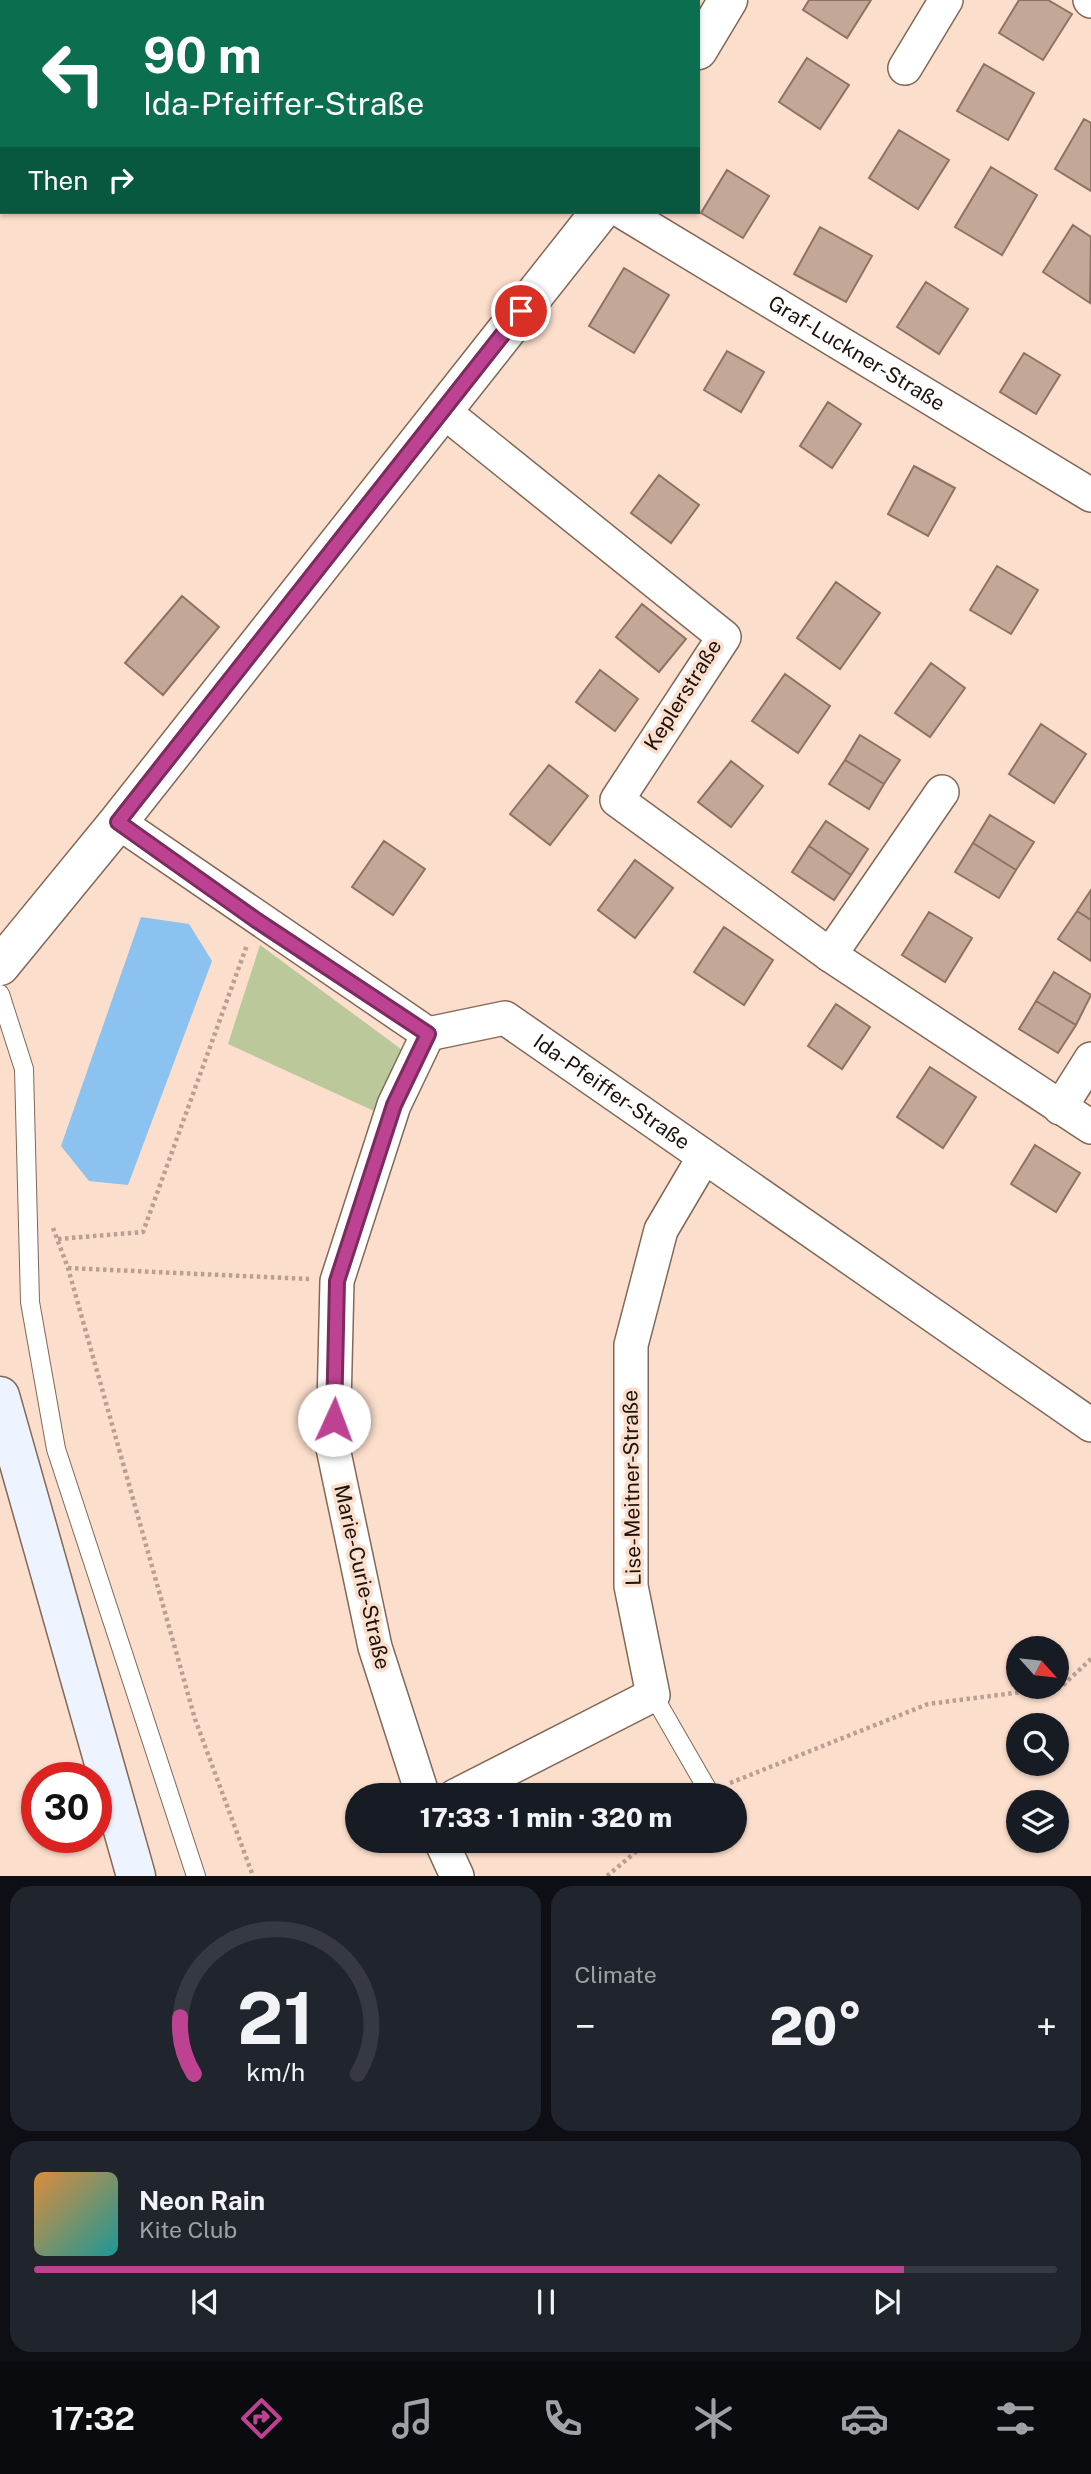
<!DOCTYPE html>
<meta charset="utf-8">
<style>
body{margin:0;font-family:"Public Sans",sans-serif;background:#20242c;color:#f1f3f6;height:100vh;display:flex;flex-direction:column;font-size:26px;white-space:nowrap}
*{box-sizing:border-box;margin:0}
p{font-size:23px;color:#9ea1a6}
.icon{flex:none;width:38px;height:38px;fill:none;stroke:currentColor;stroke-width:2;stroke-linecap:round;stroke-linejoin:round}
.map{position:relative;height:1876px;overflow:hidden}
.details{display:flex;flex-direction:column;gap:10px;padding:10px;background:#0d0f14;flex:1}
.details>*{flex:none}
.guide{position:absolute;left:0px;top:0px;width:700px;height:214px;box-shadow:0 2px 5px #0004;background:#0b6e4f;color:#fff;overflow:hidden}
.needle{width:46px;rotate:117deg}
.tools{position:absolute;left:1006px;top:1636px;display:grid;gap:14px}
.tools a{display:grid;place-items:center;width:63px;height:63px;border-radius:50%;background:#171b24;box-shadow:0 2px 5px #0004;font-size:35px}
.speed{position:absolute;left:21px;top:1762px;display:flex;gap:14px;font-size:35px;font-weight:700;text-align:center}
.speed>*{display:grid;place-content:center;width:91px;height:91px;border-radius:50%;background:#171b24;box-shadow:0 2px 5px #0004;line-height:1}
.speed .limit{border:10px solid #d22;background:#fff;color:#111}
.pin{position:absolute;display:grid;place-items:center;width:60px;height:60px;color:#fff;margin:-30px;border:4px solid #fff;border-radius:50%;box-shadow:0 2px 7px #0007}
.me{position:absolute;width:77px;margin:-38px;rotate:2deg;stroke-linejoin:round;filter:drop-shadow(0 0 5px #0008)}
.turn{display:flex;align-items:center;gap:24px;height:147px;padding:0 28px;font-size:32px}
.turn .icon{width:91px;height:91px;stroke-width:2.5}
.turn b{display:block;font-size:49px;line-height:60px}
.then{display:flex;align-items:center;height:66px;padding:0 28px;background:#0003;gap:14px;font-size:26px}
.big{font-size:52px;font-weight:800;line-height:1.1}
.details .widget{flex:1;display:flex;flex-direction:column;justify-content:center;gap:10px;min-width:0;padding:0 24px;border-radius:21px;background:#20242c}
.details .dial{align-items:center;gap:0}
.dial svg{height:182px;overflow:visible;fill:none;stroke:#363941;stroke-width:7;stroke-linecap:round;text-anchor:middle}
.dial text{fill:#f1f3f6;stroke:none}
.song{display:flex;align-items:center;gap:21px}
.cover{width:84px;height:84px;border-radius:10px;background:linear-gradient(135deg,hsl(30 70% 55%),hsl(180 70% 35%))}
.played{height:7px;border-radius:4px;background:linear-gradient(90deg,#be4292 85%,#363941 85%)}
.keys{display:flex;justify-content:space-around;direction:ltr}
.heat{display:flex;justify-content:space-between;align-items:center;font-size:38px;direction:ltr}
.details .tiles{flex:1;display:grid;gap:10px;grid-template-columns:1fr 1fr}
.widget:last-child{grid-column:span 2}
.trip{position:absolute;left:345px;top:1783px;width:402px;height:70px;border-radius:35px;background:#171b24;box-shadow:0 2px 5px #0004;font-weight:800;line-height:70px;text-align:center}
.tab-bar{display:flex;height:112px;justify-content:space-around;align-items:center;background:#090b0e;color:#9ea1a6}
.tab-bar .icon{width:49px;height:49px}
.tab-bar .selected{color:#be4292}
.tab-bar b{font-size:32px;color:#f1f3f6}
.map>svg:first-child{display:block}
</style>
<div class="map">
<svg width="1091" height="1876" viewBox="0 0 1091 1876">
<rect width="100%" height="100%" fill="#fcdecc"/>
<!-- green -->
<path fill="#bac89a" d="M260 945 401 1049 374 1111 228 1044Z"/>
<!-- water -->
<path fill="#8bc2ef" d="M141 917 189 924 212 961 128 1185 89 1181 61 1146Z"/>
<!-- building -->
<path fill="#c4a897" stroke="#8d7362" stroke-width="2" d="M809 0H871L847 38 803 10Z
M1019 0H1048L1072 14 1043 60 999 33Z
M807 58 849 85 820 129 779 102Z
M984 64 1034 93 1008 140 957 111Z
M1084 119 1091 123V191L1055 169Z
M899 130 949 160 918 209 869 178Z
M991 167 1037 195 1002 255 955 227Z
M727 170 769 196 743 238 701 213Z
M1073 225 1091 237 1090 303 1043 272Z
M820 227 872 256 846 302 794 274Z
M624 268 669 295 634 353 589 326Z
M926 282 968 309 939 354 897 327Z
M727 351 764 372 741 412 704 390Z
M1024 353 1060 375 1036 414 1000 392Z
M828 402 861 424 832 468 800 446Z
M914 466 955 488 928 536 888 514Z
M659 475 699 505 671 543 631 513Z
M997 566 1038 590 1011 634 970 610Z
M836 582 880 613 840 669 797 638Z
M182 596 219 627 163 695 125 663Z
M642 604 686 639 659 672 616 637Z
M931 663 965 688 930 737 895 713Z
M600 670 638 699 615 731 576 702Z
M785 674 830 706 798 753 752 721Z
M1041 724 1086 754 1054 803 1009 774Z
M860 735 900 760 884 784 845 760Z
M845 760 884 784 869 809 829 784Z
M731 761 763 786 731 827 698 802Z
M549 765 588 796 550 845 510 814Z
M990 815 1034 842 1016 870 973 843Z
M826 821 868 849 851 875 809 846Z
M384 841 425 869 393 915 352 887Z
M973 843 1016 870 999 898 955 872Z
M809 846 851 875 834 900 792 872Z
M635 860 673 888 635 938 598 910Z
M1091 890V920L1077 911Z
M1077 911 1091 920V961L1058 939Z
M929 912 972 938 945 982 902 955Z
M724 927 773 960 744 1005 694 972Z
M1054 972 1091 995 1076 1025 1036 1001Z
M1036 1001 1076 1025 1058 1053 1019 1029Z
M836 1004 870 1027 842 1069 808 1046Z
M930 1067 976 1097 943 1148 897 1117Z
M1035 1145 1080 1173 1056 1212 1011 1184Z"/>
<g fill="none" stroke-linecap="round" stroke-linejoin="round">
<defs>
<path id="service" d="M0 994 24 1069 30 1302 56 1449 196 1876
M653 1695 709 1792"/>
<g id="minor">
<path d="M1090 0 1091 1"/>
<path d="M905 68 946 0"/>
<path id="s1" d="M623 212 1091 495"/>
<path d="M442 410 724 637 617 800 830 955 1091 1127"/>
<path id="s2" d="M118 822 428 1034 505 1018 1091 1425"/>
<path d="M830 955 942 792"/>
<path d="M1060 1108 1091 1059"/>
<path d="M423 1796 375 1647 333 1448 337 1281 394 1105 428 1034"/>
<path d="M455 1796 653 1695 631 1586V1345L661 1230 704 1157"/>
<path d="M441 1841 457 1876"/>
</g>
<path id="tertiary" d="M698 50 728 0
M0 966 118 822 600 212"/>
<path id="secondary" d="M0 1396 136 1876"/>
</defs>
<!-- service casing -->
<use href="#service" stroke="#826858" stroke-width="20"/>
<!-- minor casing -->
<use href="#minor" stroke="#826858" stroke-width="36"/>
<!-- tertiary casing -->
<use href="#tertiary" stroke="#826858" stroke-width="41"/>
<!-- secondary casing -->
<use href="#secondary" stroke="#826858" stroke-width="41"/>
<!-- path -->
<path stroke="#b8a092" stroke-width="4.5" stroke-dasharray="3.5 3.5" stroke-linecap="butt" d="M53 1228 68 1268 195 1719 253 1876
M58 1239 143 1232 247 945
M68 1268 309 1279
M730 1783 928 1704 1061 1687 1091 1659
M607 1876 649 1841"/>
<!-- service -->
<use href="#service" stroke="#fff" stroke-width="18"/>
<!-- minor -->
<use href="#minor" stroke="#fff" stroke-width="33"/>
<!-- tertiary -->
<use href="#tertiary" stroke="#fff" stroke-width="38"/>
<!-- secondary -->
<use href="#secondary" stroke="#edf3ff" stroke-width="38"/>
</g>
<g fill="none" stroke-linecap="round" stroke-linejoin="round">
<defs>
<path id="route" d="M334 1420 337 1281 394 1105 428 1034 256 920 118 822 521 311"/>
</defs>
<!-- route casing -->
<use href="#route" stroke="#7c2b5f" stroke-width="18"/>
<!-- route -->
<use href="#route" stroke="#be4292" stroke-width="12"/>
</g>
<g text-anchor="middle" stroke-width="7" stroke-linejoin="round" paint-order="stroke">
<!-- street labels -->
<g font-size="21" fill="#1d130c" stroke="#fcdecc">
<text dy="7" stroke="none"><textPath href="#s1" startOffset="273">Graf-Luckner-Straße</textPath></text>
<text transform="translate(683 695) rotate(-58)" y="7">Keplerstraße</text>
<text dy="7" stroke="none"><textPath href="#s2" startOffset="584">Ida-Pfeiffer-Straße</textPath></text>
<text transform="translate(632 1488) rotate(-91)" y="7">Lise-Meitner-Straße</text>
<text transform="translate(362 1577) rotate(77)" y="7">Marie-Curie-Straße</text>
</g>
</g>
</svg>
<div class="tools">
<a><svg class="needle" viewBox="-14 -14 28 28"><path d="M0-13l5 13h-10z" fill="#e53935"/><path d="M0 13l5-13h-10z" fill="#9ea1a6"/></svg></a>
<a><svg class="icon" aria-label="search" viewBox="0 0 24 24"><circle cx="10" cy="10" r="6"/><path d="M15 15l6 6"/></svg></a>
<a><svg class="icon" aria-label="layers" viewBox="0 0 24 24"><path d="M12 4l9 5-9 5-9-5zM3 14l9 5 9-5"/></svg></a>
</div>
<div class="speed"><div class="limit">30</div></div>
<div class="pin" style="left:521px;top:311px;background:#d93025"><svg class="icon" aria-label="arrive" viewBox="0 0 24 24"><path d="M6 21V4h12l-3 4 3 4H6"/></svg></div>
<svg class="me" style="left:334px;top:1420px" viewBox="-20 -20 40 40"><circle r="19" fill="#fff"/><path d="M0-13L10 11 0 6-10 11z" fill="#be4292"/></svg>
<div class="trip">17:33 · 1 min · 320 m</div>
<div class="guide">
<div class="turn"><svg class="icon" aria-label="left" viewBox="0 0 24 24"><path d="M17 20v-9H6M10 6l-5 5 5 5"/></svg><div><b>90 m</b>Ida-Pfeiffer-Straße</div></div>
<div class="then">Then<svg class="icon" aria-label="right" viewBox="0 0 24 24"><path d="M7 20v-9h11M14 6l5 5-5 5"/></svg></div>
</div>
</div>
<section class="details">
<div class="tiles">
<div class="widget dial"><svg viewBox="0 0 100 80">
<path d="M14 69A42 42 0 1 1 86 69"/>
<path d="M14 69A42 42 0 0 1 8 44" stroke="#be4292"/>
<text x="50" y="56" font-size="32" font-weight="700">21</text>
<text x="50" y="72" font-size="11">km/h</text>
</svg></div>
<div class="widget"><p>Climate</p>
<div class="heat"><a>−</a><b class="big">20°</b><a>+</a></div>
</div>
<div class="widget">
<div class="song"><i class="cover"></i><div><b>Neon Rain</b><p>Kite Club</p></div></div>
<div class="played"></div>
<div class="keys"><svg class="icon" aria-label="previous" viewBox="0 0 24 24"><path d="M18 5L8 12l10 7zM5 5v14"/></svg><svg class="icon" aria-label="pause" viewBox="0 0 24 24"><path d="M8 5v14M16 5v14"/></svg><svg class="icon" aria-label="next" viewBox="0 0 24 24"><path d="M6 5l10 7-10 7zM19 5v14"/></svg></div>
</div>
</div>
</section>
<nav class="tab-bar">
<b>17:32</b>
<svg class="icon selected" aria-label="directions" viewBox="0 0 24 24"><path d="M12 3l9 9-9 9-9-9zM9 14v-3h6M13 9l2 2-2 2"/></svg>
<svg class="icon" aria-label="music" viewBox="0 0 24 24"><path d="M9 18V5l10-2v13"/><circle cx="6" cy="18" r="3"/><circle cx="16" cy="16" r="3"/></svg>
<svg class="icon" aria-label="phone" viewBox="0 0 24 24"><path d="M5 4h4l2 5-3 2q2 4 5 5l2-3 5 2v4C11 20 4 13 5 4z"/></svg>
<svg class="icon" aria-label="climate" viewBox="0 0 24 24"><path d="M12 3v18M4 7l16 10M4 17L20 7"/></svg>
<svg class="icon" aria-label="car" viewBox="0 0 24 24"><path d="M5 17H2v-5l4-1 3-4h7l3 4 3 1v5h-3M9 17h6M6 11h13"/><circle cx="7" cy="17" r="2"/><circle cx="17" cy="17" r="2"/></svg>
<svg class="icon" aria-label="filters" viewBox="0 0 24 24"><path d="M4 7h16M4 17h16"/><circle cx="9" cy="7" r="2"/><circle cx="15" cy="17" r="2"/></svg>
</nav>
